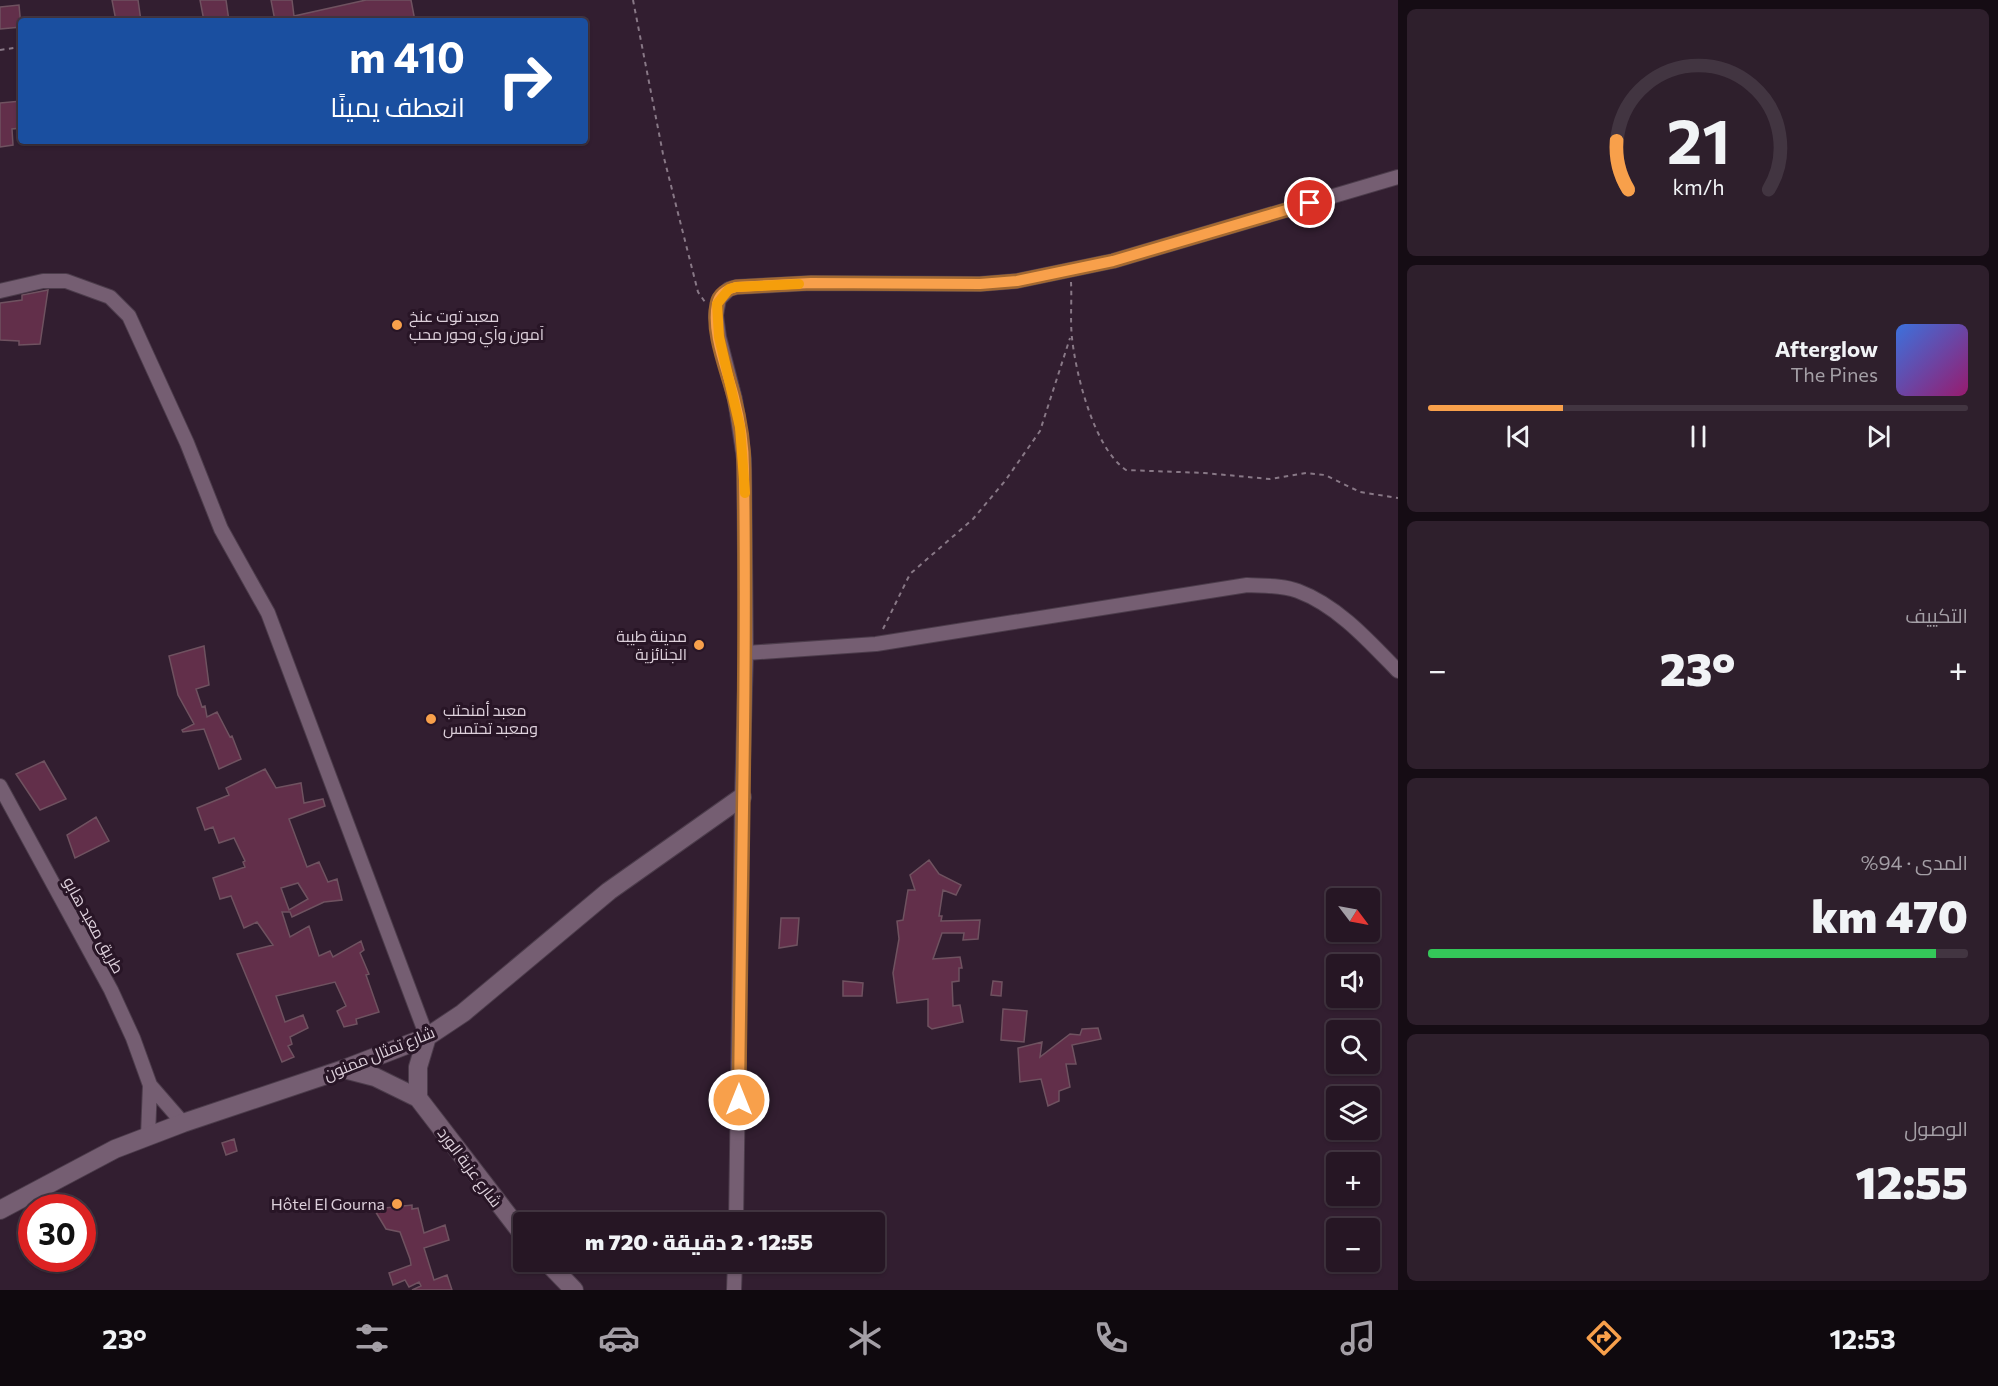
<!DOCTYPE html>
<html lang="ar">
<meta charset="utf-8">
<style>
body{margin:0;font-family:Commissioner,Cairo,sans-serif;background:#2e1f2c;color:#f1f3f6;direction:rtl;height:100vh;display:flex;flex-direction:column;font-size:22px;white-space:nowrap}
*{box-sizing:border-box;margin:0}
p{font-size:20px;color:#a49fa6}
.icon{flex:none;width:33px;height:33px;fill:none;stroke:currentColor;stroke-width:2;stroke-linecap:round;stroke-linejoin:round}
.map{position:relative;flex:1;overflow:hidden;direction:ltr}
.drawer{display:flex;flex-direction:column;gap:9px;padding:9px;background:#150c14;width:600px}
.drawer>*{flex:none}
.hud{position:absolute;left:18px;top:18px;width:570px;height:126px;border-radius:6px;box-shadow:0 2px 4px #0004,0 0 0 2px #423541;direction:rtl;background:#1a4fa0;color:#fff;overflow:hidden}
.needle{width:39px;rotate:122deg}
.controls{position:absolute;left:1326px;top:888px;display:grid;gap:12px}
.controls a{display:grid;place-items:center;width:54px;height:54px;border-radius:6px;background:#261624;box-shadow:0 2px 4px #0004,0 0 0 2px #423541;font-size:30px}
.speed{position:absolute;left:18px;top:1194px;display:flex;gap:12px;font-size:30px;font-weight:700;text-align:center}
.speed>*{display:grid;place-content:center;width:78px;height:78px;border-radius:50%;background:#261624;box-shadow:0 2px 4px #0004,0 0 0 2px #423541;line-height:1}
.speed .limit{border:9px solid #d22;background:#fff;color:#111}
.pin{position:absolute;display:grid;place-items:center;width:51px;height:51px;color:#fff;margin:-26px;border:3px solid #fff;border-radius:50%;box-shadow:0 2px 6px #0007}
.me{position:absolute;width:66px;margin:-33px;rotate:0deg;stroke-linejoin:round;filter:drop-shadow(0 0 4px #0008)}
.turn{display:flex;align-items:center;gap:21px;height:126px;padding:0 24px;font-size:27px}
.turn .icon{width:78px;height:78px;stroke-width:2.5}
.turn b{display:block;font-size:42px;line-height:51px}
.big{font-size:45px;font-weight:800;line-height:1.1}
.drawer .widget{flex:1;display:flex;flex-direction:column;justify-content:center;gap:9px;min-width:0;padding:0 21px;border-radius:9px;background:#2e1f2c}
.drawer .dial{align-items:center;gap:0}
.dial svg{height:156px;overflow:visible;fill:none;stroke:#423541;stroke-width:7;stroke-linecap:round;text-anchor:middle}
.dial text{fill:#f1f3f6;stroke:none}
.song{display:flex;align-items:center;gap:18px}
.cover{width:72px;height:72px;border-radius:9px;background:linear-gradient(135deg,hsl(220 70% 55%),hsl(320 70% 35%))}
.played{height:6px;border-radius:3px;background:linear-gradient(90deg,#f8a04b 25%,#423541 25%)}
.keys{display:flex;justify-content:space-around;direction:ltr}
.heat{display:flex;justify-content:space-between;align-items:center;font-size:33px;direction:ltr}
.charge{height:9px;border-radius:4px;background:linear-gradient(90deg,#34c759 94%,#423541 0)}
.trip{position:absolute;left:513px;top:1212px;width:372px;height:60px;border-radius:6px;background:#261624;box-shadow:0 2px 4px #0004,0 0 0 2px #423541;font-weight:800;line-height:60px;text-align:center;direction:rtl}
.tabs{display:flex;height:96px;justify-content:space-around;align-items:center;background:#0f090e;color:#a49fa6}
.tabs .icon{width:42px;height:42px}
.tabs .on{color:#f8a04b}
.tabs b{font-size:27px;color:#f1f3f6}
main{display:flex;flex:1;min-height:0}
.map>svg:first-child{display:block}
</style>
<main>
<section class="drawer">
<div class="widget dial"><svg viewBox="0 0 100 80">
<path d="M14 69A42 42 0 1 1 86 69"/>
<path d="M14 69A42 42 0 0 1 8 44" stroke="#f8a04b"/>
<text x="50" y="56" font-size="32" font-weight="700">21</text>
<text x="50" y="72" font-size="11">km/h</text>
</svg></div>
<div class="widget">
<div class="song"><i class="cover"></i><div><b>Afterglow</b><p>The Pines</p></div></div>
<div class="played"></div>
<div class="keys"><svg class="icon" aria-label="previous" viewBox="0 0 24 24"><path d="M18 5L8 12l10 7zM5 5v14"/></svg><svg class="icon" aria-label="pause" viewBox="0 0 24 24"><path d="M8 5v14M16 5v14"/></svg><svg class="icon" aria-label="next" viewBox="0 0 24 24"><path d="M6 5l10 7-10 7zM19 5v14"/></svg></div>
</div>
<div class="widget"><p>التكييف</p>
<div class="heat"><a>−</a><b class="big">23°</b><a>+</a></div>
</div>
<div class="widget"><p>المدى · 94%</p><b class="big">470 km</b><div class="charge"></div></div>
<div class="widget"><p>الوصول</p><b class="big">12:55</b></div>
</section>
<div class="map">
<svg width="1398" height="1290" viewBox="0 0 1398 1290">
<rect width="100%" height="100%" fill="#321e30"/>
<!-- building -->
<path fill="#622f4a" stroke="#6f5260" stroke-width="1.5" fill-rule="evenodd" d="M112 0H138L141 21H116Z
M200 0H226L229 21H204Z
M271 0H292L294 16 366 0H411L415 21H275Z
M19 5 21 27 0 29V7Z
M21 101V128L12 129 13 145 0 147V103Z
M48 290 40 344 19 345V341L0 340V303L22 300V295Z
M204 646 209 685 196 689 202 707 205 706 207 717 217 712 230 737 232 736 241 759 219 769 204 729 183 732 182 730 194 724 178 695 169 656Z
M44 761 66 799 40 810 16 774Z
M265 769 276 788 301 783 304 803 323 799 325 806 289 819 307 867 319 862 328 882 337 879 342 900 324 902 292 917 290 912H282L290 937 309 926 319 956 330 951 333 957 361 941 364 950 360 953 369 974 366 975 379 1012 356 1019 357 1024 344 1027 337 1011 346 1006 335 982 276 996 285 1022 303 1015 308 1028 290 1037 292 1044 288 1046 294 1057 282 1062 237 954 273 945 257 922 244 928 231 896 220 899 213 878 245 867 243 862 245 861 234 838 219 843 213 827 205 830 197 808 229 795 226 788ZM298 883 308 899 289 910 281 888Z
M96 817 109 841 75 858 67 835Z
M929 860 939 874 961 885 956 895 943 890 939 916H942L941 921 980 920 978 939 963 940 964 933H942L933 959 960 957 962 968H959V981L952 982 953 1006 960 1005 963 1022 932 1029 928 1026V999L897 1003 893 973 899 939 897 921 903 920 908 890H915L910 875Z
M781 918H799L797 945 779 948Z
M843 981 863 983 862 996H843Z
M993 981 1002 982 1001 996 991 995Z
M1003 1009 1027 1011 1024 1042 1001 1040Z
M1098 1028 1101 1039 1072 1045 1076 1064H1066L1070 1087 1059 1091V1101L1048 1106 1041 1079 1020 1082 1018 1048 1042 1042 1040 1057 1070 1034 1080 1035 1082 1029Z
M234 1139 237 1151 226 1155 222 1143Z
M412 1205V1209L418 1208 424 1233 445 1225 449 1240 424 1248 434 1280 447 1275 452 1290H412L421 1286 419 1282 409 1287 405 1280 393 1285 389 1273 411 1265 410 1259 400 1232 386 1229 374 1209Z"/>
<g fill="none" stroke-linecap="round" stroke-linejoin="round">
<defs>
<path id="minor" d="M0 291 43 281H66L110 297 129 316 187 443 221 529 268 613 427 1037
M746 653 876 644 1247 585C1264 586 1282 585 1298 591 1338 606 1369 641 1398 671
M0 786 111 990 133 1038 150 1085 148 1136
M150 1085 183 1123
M736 1222 742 797 746 653 744 459 735 399 719 337 716 315 719 299 729 289 737 287 811 283 980 284 1017 281 1113 261 1398 177
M734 1290 735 1262"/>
<path id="tertiary" d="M344 1069 375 1077 418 1098 524 1236
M418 1098V1067L427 1037
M0 1210 115 1149 183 1123 344 1069 427 1037 463 1013 609 891 742 797
M547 1262 574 1290"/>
</defs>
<!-- minor casing -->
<use href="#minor" stroke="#4c3c4b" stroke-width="16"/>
<!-- tertiary casing -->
<use href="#tertiary" stroke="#4c3c4b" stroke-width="20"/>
<!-- path -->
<path stroke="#887886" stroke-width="2" stroke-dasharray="4.5 4.5" stroke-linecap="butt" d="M633 0 663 154 698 292 705 302
M0 50 21 47
M1071 282C1072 300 1070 320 1072 338 1076 375 1094 448 1126 470L1204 473 1270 479 1306 473 1325 475 1360 492 1398 498
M883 629 910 574 973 519 1005 481 1040 431 1070 338"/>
<!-- minor -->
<use href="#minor" stroke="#755e72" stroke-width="14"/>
<!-- tertiary -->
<use href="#tertiary" stroke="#755e72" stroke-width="18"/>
</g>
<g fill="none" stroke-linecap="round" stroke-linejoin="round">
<defs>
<path id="route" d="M739 1100C741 890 747 679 744 469 744 445 740 420 734 397 727 369 711 333 717 304 719 294 728 289 736 287L811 283 980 284 1017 281 1113 261 1310 203"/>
</defs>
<!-- route casing -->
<use href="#route" stroke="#a16831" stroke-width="15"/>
<!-- route -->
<use href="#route" stroke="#f8a04b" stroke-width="10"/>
<!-- slow -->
<path stroke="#f59e0b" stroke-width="10" d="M745 493 740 427 719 337 717 304 729 289 736 287 799 284"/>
</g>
<!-- markers -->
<g fill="#f8a04b" stroke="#281526" stroke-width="2">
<circle cx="397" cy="325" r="6"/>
<circle cx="699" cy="645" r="6"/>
<circle cx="431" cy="719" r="6"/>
<circle cx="397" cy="1204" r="6"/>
</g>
<g text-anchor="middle" stroke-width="6" stroke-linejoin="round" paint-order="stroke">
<!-- poi labels -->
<g font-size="16" fill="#ddd0db" stroke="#281526" text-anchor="start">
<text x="409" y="322">معبد توت عنخ<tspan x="409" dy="18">آمون وآي وحور محب</tspan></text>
<text x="687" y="642" text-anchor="end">مدينة طيبة<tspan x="687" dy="18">الجنائزية</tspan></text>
<text x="443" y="716">معبد أمنحتب<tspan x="443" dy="18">ومعبد تحتمس</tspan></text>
<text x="385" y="1210" text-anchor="end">Hôtel El Gourna</text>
</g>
<!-- street labels -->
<g font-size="16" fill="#ddd0db" stroke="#281526">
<text transform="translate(94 925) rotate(61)" y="6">طريق معبد هابو</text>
<text transform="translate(379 1053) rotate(-22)" y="6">شارع تمثال ممنون</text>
<text transform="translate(470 1167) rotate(53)" y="6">شارع عزبة الورد</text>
</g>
</g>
</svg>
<div class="controls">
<a><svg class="needle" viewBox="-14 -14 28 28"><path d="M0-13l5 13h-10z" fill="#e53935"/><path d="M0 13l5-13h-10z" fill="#a49fa6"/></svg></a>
<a><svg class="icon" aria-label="sound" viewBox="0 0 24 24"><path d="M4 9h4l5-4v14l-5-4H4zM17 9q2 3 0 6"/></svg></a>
<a><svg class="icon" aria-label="search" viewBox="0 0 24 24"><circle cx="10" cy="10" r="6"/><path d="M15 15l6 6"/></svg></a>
<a><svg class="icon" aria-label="layers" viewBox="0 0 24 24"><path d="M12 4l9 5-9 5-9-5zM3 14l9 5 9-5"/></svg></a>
<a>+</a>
<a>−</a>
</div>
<div class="speed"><div class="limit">30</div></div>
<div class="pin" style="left:1310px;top:203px;background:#d93025"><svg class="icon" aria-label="arrive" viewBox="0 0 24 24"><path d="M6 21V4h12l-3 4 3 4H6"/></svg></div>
<svg class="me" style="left:739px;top:1100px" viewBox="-20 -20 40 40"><circle r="17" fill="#f8a04b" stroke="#fff" stroke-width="3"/><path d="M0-11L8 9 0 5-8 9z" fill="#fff"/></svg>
<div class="trip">12:55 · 2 دقيقة · 720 m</div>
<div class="hud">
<div class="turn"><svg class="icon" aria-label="right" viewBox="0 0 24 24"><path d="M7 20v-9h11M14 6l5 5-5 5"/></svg><div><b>410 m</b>انعطف يمينًا</div></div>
</div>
</div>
</main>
<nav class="tabs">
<b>12:53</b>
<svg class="icon on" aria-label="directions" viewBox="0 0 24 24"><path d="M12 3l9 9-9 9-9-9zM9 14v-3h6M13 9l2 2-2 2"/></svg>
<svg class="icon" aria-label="music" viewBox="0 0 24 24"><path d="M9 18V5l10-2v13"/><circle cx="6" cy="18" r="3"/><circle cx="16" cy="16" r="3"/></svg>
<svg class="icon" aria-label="phone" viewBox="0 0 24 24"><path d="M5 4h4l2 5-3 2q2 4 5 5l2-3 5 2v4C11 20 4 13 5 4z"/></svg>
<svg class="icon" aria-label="climate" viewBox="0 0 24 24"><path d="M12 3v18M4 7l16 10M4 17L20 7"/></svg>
<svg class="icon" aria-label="car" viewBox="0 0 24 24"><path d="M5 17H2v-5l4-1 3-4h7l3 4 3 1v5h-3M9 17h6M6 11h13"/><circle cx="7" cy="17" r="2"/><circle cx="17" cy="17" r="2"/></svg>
<svg class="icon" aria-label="filters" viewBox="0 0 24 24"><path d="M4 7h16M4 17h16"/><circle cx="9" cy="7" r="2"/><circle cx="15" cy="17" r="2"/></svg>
<b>23°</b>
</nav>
